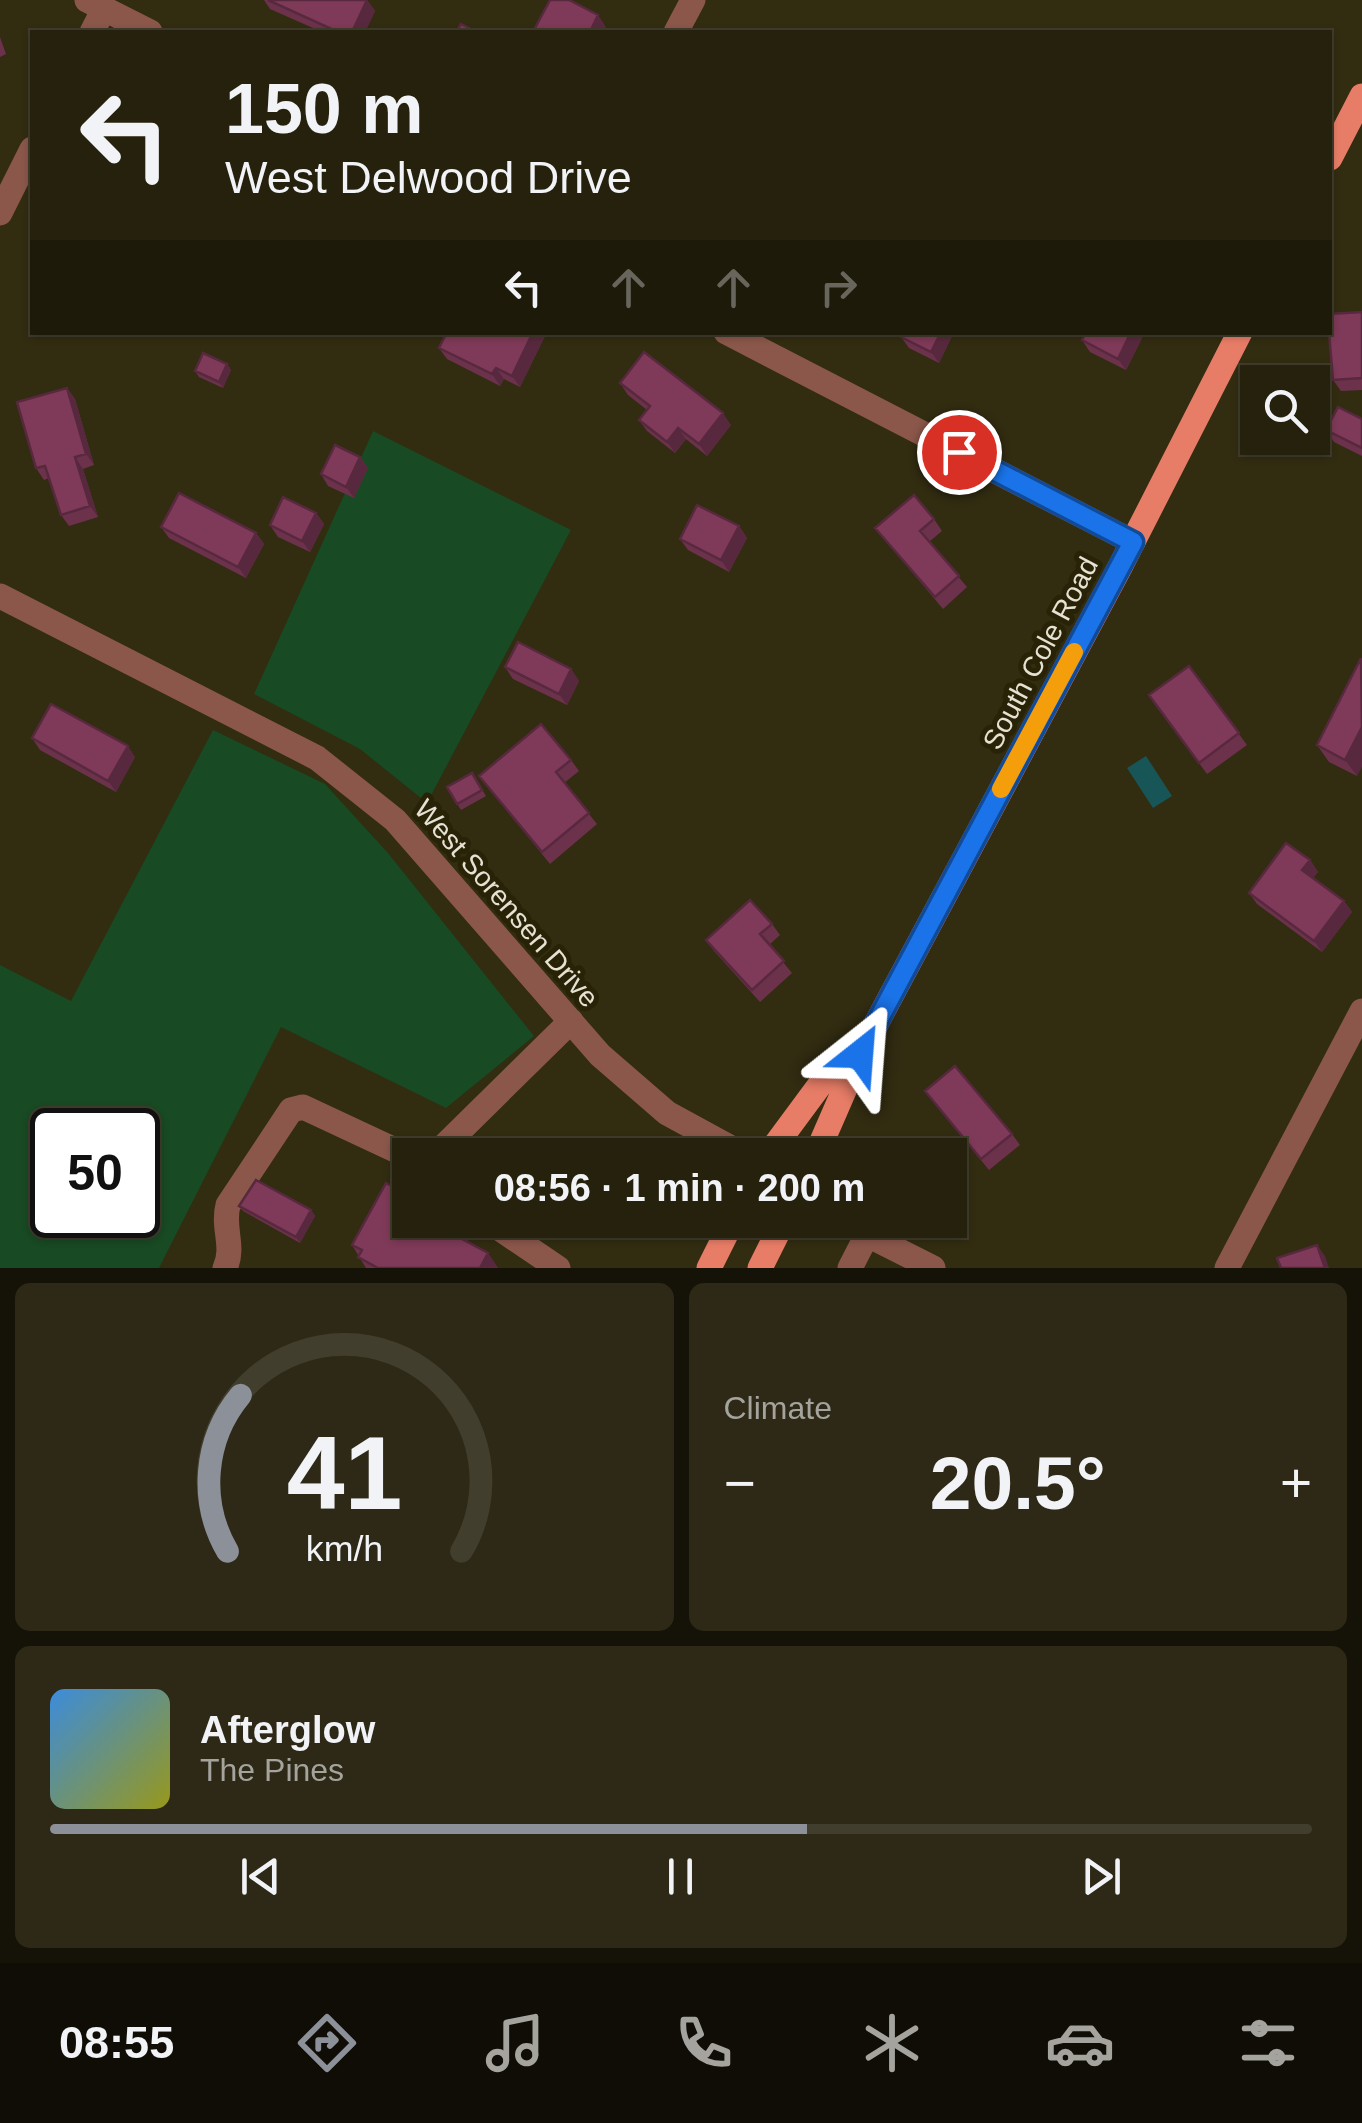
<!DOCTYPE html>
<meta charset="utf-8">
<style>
body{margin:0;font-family:Helvetica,sans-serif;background:#2e2916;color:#f1f3f6;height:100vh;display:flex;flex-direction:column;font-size:38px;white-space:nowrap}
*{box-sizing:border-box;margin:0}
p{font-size:32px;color:#a4a39d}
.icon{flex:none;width:55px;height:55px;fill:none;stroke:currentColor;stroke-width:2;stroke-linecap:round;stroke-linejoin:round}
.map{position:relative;height:1268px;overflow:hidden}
.side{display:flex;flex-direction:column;gap:15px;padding:15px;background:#151207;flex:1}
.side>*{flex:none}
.top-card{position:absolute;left:30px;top:30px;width:1302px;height:305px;border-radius:0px;box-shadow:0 2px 8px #0004,0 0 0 2px #423e2e;background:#26210d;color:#f1f3f6;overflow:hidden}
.buttons{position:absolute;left:1240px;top:365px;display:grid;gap:20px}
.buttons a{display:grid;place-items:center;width:90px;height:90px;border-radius:0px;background:#26210d;box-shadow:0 2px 8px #0004,0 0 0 2px #423e2e;font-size:50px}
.speed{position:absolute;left:30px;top:1108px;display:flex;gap:20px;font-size:50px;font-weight:700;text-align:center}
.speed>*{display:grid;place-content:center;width:130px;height:130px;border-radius:50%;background:#26210d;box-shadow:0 2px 8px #0004,0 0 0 2px #423e2e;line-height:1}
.speed .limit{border:5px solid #111;border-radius:15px;background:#fff;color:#111}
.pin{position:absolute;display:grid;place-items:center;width:85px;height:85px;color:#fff;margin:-42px;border:5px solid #fff;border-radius:50%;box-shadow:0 2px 10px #0007}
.me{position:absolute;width:110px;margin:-55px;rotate:28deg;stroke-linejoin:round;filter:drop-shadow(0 0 8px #0008)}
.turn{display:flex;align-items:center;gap:35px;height:210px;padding:0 30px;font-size:45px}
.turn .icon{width:130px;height:130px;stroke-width:2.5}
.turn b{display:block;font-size:70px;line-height:85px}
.lanes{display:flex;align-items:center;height:95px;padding:0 30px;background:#0003;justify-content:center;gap:50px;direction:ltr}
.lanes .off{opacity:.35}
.big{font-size:75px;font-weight:700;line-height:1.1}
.side .widget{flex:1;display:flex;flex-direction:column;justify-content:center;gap:15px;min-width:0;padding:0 35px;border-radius:15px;background:#2e2916}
.side .dial{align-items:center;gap:0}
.dial svg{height:260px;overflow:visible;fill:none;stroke:#423e2e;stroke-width:7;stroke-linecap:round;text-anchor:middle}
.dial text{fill:#f1f3f6;stroke:none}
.song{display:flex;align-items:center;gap:30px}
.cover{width:120px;height:120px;border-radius:15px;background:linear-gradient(135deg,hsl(210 70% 55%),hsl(60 70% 35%))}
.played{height:10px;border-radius:5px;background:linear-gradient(90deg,#8c9099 60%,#423e2e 60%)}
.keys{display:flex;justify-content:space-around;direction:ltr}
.heat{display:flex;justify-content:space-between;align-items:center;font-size:55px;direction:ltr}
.side .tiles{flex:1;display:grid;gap:15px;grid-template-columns:1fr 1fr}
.widget:last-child{grid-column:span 2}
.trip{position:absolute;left:392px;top:1138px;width:575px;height:100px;border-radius:0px;background:#26210d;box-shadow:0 2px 8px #0004,0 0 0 2px #423e2e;font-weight:700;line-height:100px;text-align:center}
.tab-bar{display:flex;height:160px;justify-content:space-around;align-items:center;background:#0f0d05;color:#a4a39d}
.tab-bar .icon{width:70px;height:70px}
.tab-bar .selected{color:#8c9099}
.tab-bar b{font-size:45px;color:#f1f3f6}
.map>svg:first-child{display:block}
</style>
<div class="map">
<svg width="1362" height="1268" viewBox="0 0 1362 1268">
<rect width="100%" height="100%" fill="#322c11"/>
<!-- green -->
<path fill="#184a23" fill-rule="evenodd" d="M373 431 571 530 427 803 360 749 254 694Z
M213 730 325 784 388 853 534 1036 446 1108 281 1027 159 1268H0V965L71 1001ZM52 1130H138V1215H52Z"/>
<!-- water -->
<path fill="#185556" d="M1146 756 1172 796 1153 808 1127 768Z"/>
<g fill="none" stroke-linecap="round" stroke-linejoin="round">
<!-- minor -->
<path stroke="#8b574b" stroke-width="25" d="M87 0 150 32
M92 32 104 9
M676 32 693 0
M0 213 32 149
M726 332 1133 542
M0 596 317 758 395 820 600 1055 667 1113 744 1155
M435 1155 571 1021
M487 1220 558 1268
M838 1220 933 1268
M225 1268C235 1247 222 1228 228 1205L291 1110 303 1107 410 1157
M850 1268 867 1235
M1227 1268 1362 1011"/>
<!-- major -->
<path stroke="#e87d67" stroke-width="25" d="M1330 158 1362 96
M768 1155 822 1082 856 1057
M816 1155 860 1054 1119 569 1240 332
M709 1268 733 1220
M760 1268 784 1220"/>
</g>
<!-- wall -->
<path fill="#6c324c" d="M264 0H367L375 11 365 32H322L270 9Z
M0 37 6 54 0 57Z
M1362 312V390L1341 391 1333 380Z
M547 332 520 387 504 379 500 386 447 359 439 348Z
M903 332H954L939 363 909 348 901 337Z
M1145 332 1126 370 1090 352 1082 340Z
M227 364 231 370 223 388 199 377 195 371Z
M620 383 731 425 707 456 686 439 675 453 647 431 639 420 647 410 628 395Z
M67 388 75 399 94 465 83 469 98 517 69 526 61 515 49 478 44 480 36 468Z
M1362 419V456L1334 442 1326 430Z
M360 457 368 468 354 498 328 486 321 474Z
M316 513 324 524 310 552 278 537 270 525Z
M934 519 942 531 929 542 967 587 943 609 875 528Z
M739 526 747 538 729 572 688 550 680 539Z
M161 527 256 533 264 544 246 578 169 538Z
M1361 658 1357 776 1329 762 1317 745Z
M1189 666 1247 745 1207 774 1149 695Z
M505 667 571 669 579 681 567 705 513 679Z
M32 738 135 757 116 792 40 750Z
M571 760 579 771 564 783 597 824 550 864 479 776Z
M472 773 486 796 461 810 447 787Z
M1310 860 1318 872 1313 878 1344 901 1352 912 1322 952 1257 904 1249 893Z
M772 924 780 935 769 945 792 973 760 1002 714 951 706 940Z
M925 1091 1012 1134 1020 1145 989 1170Z
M239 1206 311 1210 315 1216 300 1243 243 1211Z
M469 1239 467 1242 488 1253 498 1268H366L352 1245Z"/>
<!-- shaded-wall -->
<path fill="#58293e" d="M367 0 375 11 365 32H352Z
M598 15 606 27 603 32H590Z
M533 332H547L520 387 512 376Z
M941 332H954L939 363 931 352Z
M1131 332H1145L1126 370 1118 359Z
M227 364 231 370 223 388 219 382Z
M496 368 504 379 500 386 492 374Z
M67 388 75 399 94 465 86 454Z
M723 413 731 425 707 456 699 444Z
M678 428 686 439 675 453 667 442Z
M75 457 83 469 98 517 90 506Z
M360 457 368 468 354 498 346 487Z
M316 513 324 524 310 552 302 541Z
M739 526 747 538 729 572 721 560Z
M256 533 264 544 246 578 238 567Z
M571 669 579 681 567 705 559 694Z
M1362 727V767L1357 776 1345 760Z
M128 746 135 757 116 792 108 781Z
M1310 860 1318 872 1310 881 1302 870Z
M1344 901 1352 912 1322 952 1314 941Z
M311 1210 315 1216 300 1243 296 1237Z
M457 1222 469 1239 463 1250 451 1233Z
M1317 1245 1325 1256 1329 1268H1325Z
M488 1253 498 1268H480Z"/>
<!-- building -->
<path fill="#7e3a58" stroke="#58293e" stroke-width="2.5" d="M268 0H367L352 32H338Z
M550 0H569L598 15 590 32H533Z
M461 24 477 32H456Z
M1362 312V378L1333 380 1329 332 1330 314Z
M447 332H533L512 376 496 368 492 374 439 348Z
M903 332H941L931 352 901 337Z
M1086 332H1131L1118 359 1082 340Z
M644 352 723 413 699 444 678 428 667 442 639 420 650 406 620 383Z
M203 353 227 364 219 382 195 371Z
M67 388 86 454 75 457 90 506 61 515 45 466 36 468 17 402Z
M1338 407 1362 419V448L1326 430Z
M335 445 360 457 346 487 321 474Z
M179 493 256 533 238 567 161 527Z
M914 495 934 519 920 531 959 576 935 597 875 528Z
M283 497 316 513 302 541 270 525Z
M697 505 739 526 721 560 680 539Z
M518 642 571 669 559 694 505 667Z
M1361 658 1362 727 1345 760 1317 745Z
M1189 666 1239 733 1199 763 1149 695Z
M51 704 128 746 108 781 32 738Z
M541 724 571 760 556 772 589 813 542 852 479 776Z
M472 773 482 790 457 804 447 787Z
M1286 843 1310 860 1302 870 1344 901 1314 941 1249 893Z
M750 900 772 924 760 934 784 961 752 990 706 940Z
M955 1066 1012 1134 981 1159 925 1091Z
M256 1180 311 1210 296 1237 239 1206Z
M386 1183 410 1196V1220H454L457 1222 451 1233 488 1253 480 1268H378L358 1257 362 1250 352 1245Z
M1317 1245 1325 1268H1281L1277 1258Z"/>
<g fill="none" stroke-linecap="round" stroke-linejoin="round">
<defs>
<path id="route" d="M860 1054 1133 542 959 452"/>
</defs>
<!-- route casing -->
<use href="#route" stroke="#114b97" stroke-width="25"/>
<!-- route -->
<use href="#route" stroke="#1a73e8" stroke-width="18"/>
<!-- slow -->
<path stroke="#f59e0b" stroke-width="18" d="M1001 789 1074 652"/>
</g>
<g text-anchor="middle" stroke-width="10" stroke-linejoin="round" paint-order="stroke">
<!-- street labels -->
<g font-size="28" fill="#e6e2d3" stroke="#282207">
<text transform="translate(1040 653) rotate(-62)" y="10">South Cole Road</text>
<text transform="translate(507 903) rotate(49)" y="10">West Sorensen Drive</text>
</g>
</g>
</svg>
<div class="buttons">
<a><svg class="icon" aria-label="search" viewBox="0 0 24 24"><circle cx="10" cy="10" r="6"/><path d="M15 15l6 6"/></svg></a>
</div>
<div class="speed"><div class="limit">50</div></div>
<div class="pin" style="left:959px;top:452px;background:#d93025"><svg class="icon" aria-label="arrive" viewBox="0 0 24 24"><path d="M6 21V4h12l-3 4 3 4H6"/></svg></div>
<svg class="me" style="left:860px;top:1054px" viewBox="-20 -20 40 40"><path d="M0-17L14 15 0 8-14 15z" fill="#1a73e8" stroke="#fff" stroke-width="4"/></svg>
<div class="trip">08:56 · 1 min · 200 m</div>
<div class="top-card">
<div class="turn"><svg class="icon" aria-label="left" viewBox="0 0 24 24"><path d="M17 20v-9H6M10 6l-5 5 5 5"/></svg><div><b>150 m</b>West Delwood Drive</div></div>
<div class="lanes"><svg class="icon" aria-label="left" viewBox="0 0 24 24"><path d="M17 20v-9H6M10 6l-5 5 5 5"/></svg><svg class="icon off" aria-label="ahead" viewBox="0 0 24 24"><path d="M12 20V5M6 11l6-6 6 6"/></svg><svg class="icon off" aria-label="ahead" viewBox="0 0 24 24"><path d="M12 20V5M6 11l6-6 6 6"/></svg><svg class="icon off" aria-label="right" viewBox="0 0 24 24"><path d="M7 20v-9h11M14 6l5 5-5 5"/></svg></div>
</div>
</div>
<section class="side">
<div class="tiles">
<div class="widget dial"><svg viewBox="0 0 100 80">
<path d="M14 69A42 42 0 1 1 86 69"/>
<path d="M14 69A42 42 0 0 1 18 21" stroke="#8c9099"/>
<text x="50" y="56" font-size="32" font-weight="700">41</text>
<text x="50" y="72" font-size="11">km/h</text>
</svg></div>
<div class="widget"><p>Climate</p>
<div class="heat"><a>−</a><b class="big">20.5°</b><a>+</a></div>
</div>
<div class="widget">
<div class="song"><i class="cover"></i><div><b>Afterglow</b><p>The Pines</p></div></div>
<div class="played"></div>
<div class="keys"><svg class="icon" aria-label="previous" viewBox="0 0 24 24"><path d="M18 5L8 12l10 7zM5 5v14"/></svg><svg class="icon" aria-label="pause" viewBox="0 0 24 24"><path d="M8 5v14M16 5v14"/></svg><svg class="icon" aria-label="next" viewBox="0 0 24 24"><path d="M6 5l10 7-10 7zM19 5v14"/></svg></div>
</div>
</div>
</section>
<nav class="tab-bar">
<b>08:55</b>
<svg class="icon selected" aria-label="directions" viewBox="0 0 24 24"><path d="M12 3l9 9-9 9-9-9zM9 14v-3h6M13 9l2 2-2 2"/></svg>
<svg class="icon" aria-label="music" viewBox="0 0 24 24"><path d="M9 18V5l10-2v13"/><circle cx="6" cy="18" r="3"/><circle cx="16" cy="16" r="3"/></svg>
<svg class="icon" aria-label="phone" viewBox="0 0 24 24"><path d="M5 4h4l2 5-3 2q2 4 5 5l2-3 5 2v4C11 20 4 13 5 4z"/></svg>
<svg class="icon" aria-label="climate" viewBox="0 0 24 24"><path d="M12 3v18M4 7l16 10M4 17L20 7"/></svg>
<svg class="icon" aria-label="car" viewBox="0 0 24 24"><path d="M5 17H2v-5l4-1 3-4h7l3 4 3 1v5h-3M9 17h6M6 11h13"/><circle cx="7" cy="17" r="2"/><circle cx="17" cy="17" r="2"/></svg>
<svg class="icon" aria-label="filters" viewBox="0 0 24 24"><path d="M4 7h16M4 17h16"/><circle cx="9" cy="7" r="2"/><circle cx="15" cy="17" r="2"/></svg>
</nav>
